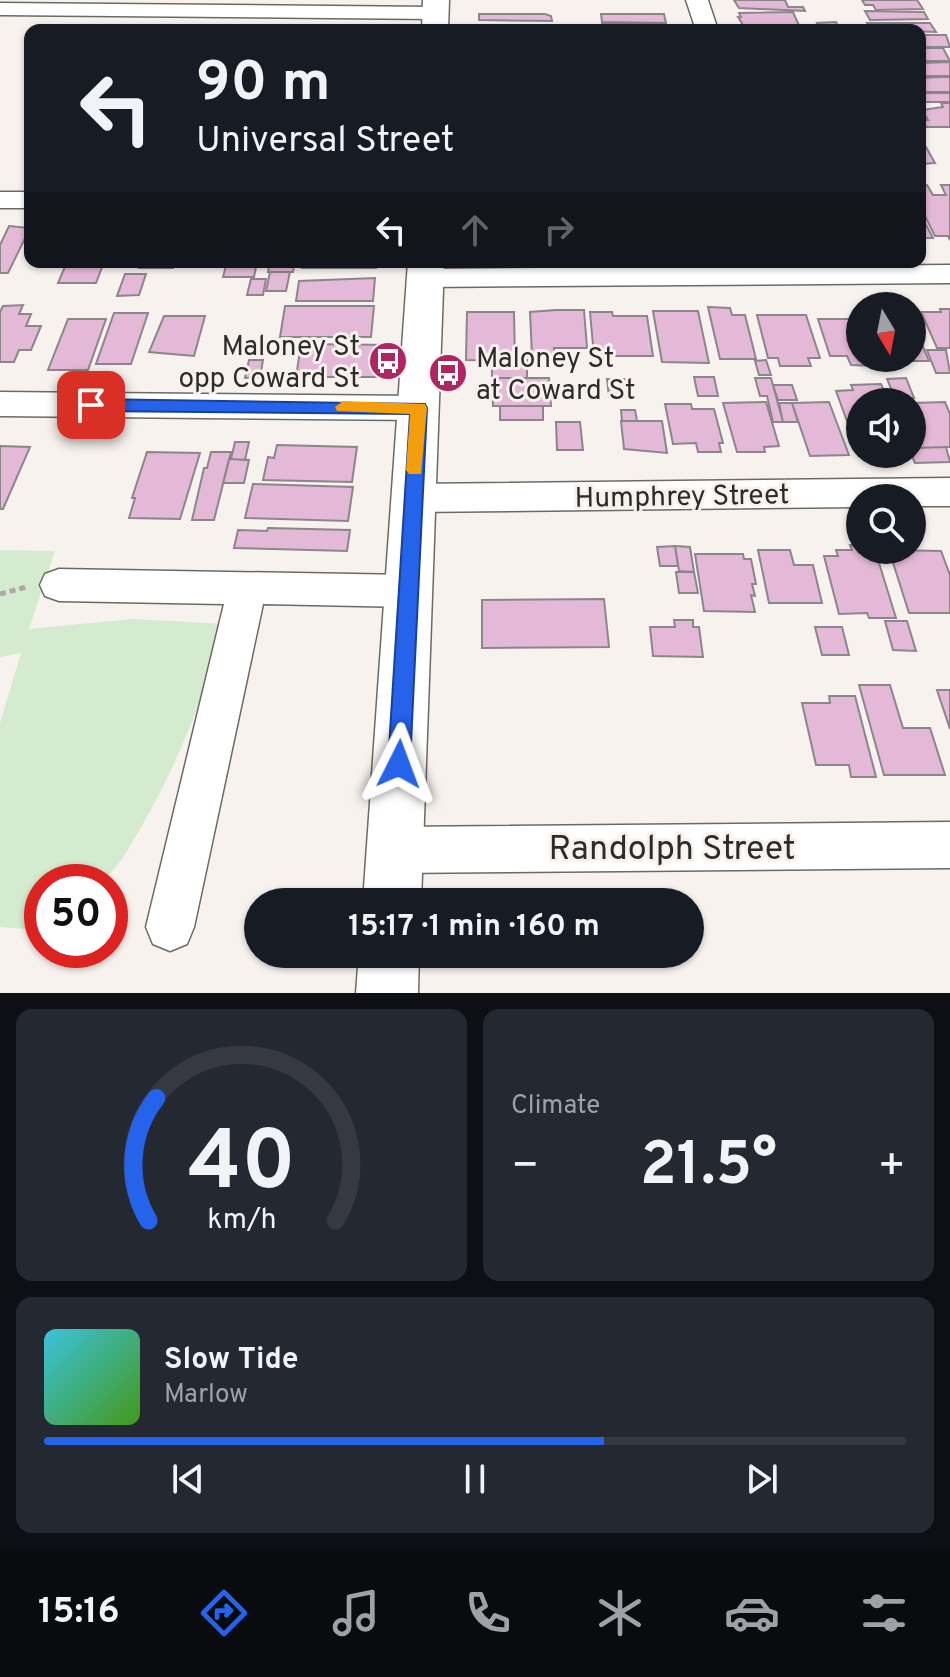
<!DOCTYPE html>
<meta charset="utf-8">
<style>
body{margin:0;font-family:Overpass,sans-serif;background:#242831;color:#f1f3f6;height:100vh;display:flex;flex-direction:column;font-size:30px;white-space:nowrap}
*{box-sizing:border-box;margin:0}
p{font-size:26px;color:#9ea1a6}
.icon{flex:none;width:44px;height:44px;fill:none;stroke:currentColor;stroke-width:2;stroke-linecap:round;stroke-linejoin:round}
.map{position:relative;height:993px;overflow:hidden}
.panel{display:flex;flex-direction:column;gap:16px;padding:16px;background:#0d0f14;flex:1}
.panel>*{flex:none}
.banner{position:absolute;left:24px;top:24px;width:902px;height:244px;border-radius:16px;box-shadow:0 2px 6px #0004;background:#171b24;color:#f1f3f6;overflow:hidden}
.needle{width:52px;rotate:170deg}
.controls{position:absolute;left:846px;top:292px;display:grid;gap:16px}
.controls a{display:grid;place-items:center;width:80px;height:80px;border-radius:50%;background:#171b24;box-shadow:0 2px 6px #0004;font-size:40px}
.speed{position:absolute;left:24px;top:864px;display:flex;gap:16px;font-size:40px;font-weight:700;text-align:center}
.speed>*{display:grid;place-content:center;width:104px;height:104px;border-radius:50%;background:#171b24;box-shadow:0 2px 6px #0004;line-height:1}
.speed .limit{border:12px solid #d22;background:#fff;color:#111}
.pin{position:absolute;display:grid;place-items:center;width:68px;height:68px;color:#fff;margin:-34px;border-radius:16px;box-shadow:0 4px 12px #0006}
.me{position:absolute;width:88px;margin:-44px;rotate:3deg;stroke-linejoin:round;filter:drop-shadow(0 0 6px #0008)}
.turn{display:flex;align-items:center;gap:28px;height:168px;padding:0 40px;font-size:36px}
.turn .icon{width:104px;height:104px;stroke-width:2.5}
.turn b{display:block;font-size:56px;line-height:68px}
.lanes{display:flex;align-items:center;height:76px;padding:0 40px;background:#0003;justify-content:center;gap:40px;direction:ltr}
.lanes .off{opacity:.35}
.big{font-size:60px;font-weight:700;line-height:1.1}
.panel .widget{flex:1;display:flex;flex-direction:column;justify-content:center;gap:12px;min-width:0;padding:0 28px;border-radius:16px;background:#242831}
.panel .dial{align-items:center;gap:0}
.dial svg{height:208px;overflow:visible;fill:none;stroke:#363941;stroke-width:7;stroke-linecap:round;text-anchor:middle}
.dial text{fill:#f1f3f6;stroke:none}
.song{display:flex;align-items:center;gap:24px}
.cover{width:96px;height:96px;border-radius:12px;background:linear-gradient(135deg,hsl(190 70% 55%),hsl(100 70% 35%))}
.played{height:8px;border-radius:4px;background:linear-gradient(90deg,#2563eb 65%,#363941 65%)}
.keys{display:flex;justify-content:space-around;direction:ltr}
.heat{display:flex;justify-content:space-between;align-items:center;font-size:44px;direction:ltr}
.panel .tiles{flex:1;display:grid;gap:16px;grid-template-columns:1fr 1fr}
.widget:last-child{grid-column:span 2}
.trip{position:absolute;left:244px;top:888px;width:460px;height:80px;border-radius:40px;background:#171b24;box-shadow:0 2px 6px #0004;font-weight:700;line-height:80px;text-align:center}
.dock{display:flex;height:128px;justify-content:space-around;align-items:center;background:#090b0e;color:#9ea1a6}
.dock .icon{width:56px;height:56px}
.dock .on{color:#2563eb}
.dock b{font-size:36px;color:#f1f3f6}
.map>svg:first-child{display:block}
</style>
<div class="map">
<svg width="950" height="993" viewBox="0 0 950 993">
<rect width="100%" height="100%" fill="#f7f2ee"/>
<!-- green -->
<path fill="#d4ebd0" d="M0 550 55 551 29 629 133 619 225 624C204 696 178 764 140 829 128 849 119 869 99 882H42V917L38 930 0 927V723L21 653 0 657Z"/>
<!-- building -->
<path fill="#e4b9d7" stroke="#8b868a" stroke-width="2" d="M734 0H785L788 7H803L805 11 739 8Z
M862 0H917L923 9 876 10 873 5H865Z
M865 11 924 12 928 19 870 20Z
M793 12 801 30H746L738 17H741L739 13Z
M479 14H545L551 16 552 21 479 20Z
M601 14H664L666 23 602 22Z
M836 22 840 30H821L817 23Z
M867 23H930L936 32 871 30Z
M602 24H661L662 30H603Z
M920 35H946L950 47H920Z
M920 48H943L950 61H920Z
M950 62V76H920V63Z
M941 77H950V92H920V78Z
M920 93H950V102H923Z
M941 103H950V127H926L922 120H928L922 110 943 107Z
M920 147H926L935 163 920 164Z
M927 185 933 195H946L941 185H950V240L948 236H935L920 206V186Z
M920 213 933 238H920Z
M9 226 30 228 8 273H0V245Z
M67 262H104L96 283H58Z
M142 262H175L173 268H139Z
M227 262H257L254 277H223Z
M270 262H295L293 272H268Z
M303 262H376V268H302Z
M270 272H290L286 291H266Z
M125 274H146L139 295 117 296Z
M375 278 373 301H296L299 281Z
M251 279H266L263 295H247Z
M23 305 19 314H31L26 326H41L31 350H19L14 362H0V312L3 306Z
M285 306H374L371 337H280Z
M708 307 730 308 732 315H745L756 359H720Z
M940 309H950V348H937L921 312H941Z
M556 310H584L587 348H554L555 356H532L530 312Z
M653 311H698L709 363 662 362Z
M467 312H514L515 361 466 360Z
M590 312H612L613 316H647L653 356H594Z
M114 313H148L131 364H96Z
M757 315H806L820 358H808L811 366H780L778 358H768Z
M164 316H205L194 356 149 352Z
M68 319H106L88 370H48Z
M818 319H860V358H875L878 366 851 365 847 356H830Z
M912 321 929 361H892L891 358H912Z
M301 344 394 345 391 377H296Z
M927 350H946L950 373H936Z
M249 360H263L260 377 245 378Z
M492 360H527V378H492Z
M766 360 771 375H759L755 361Z
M694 377H714L718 396H698Z
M492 378H549L551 406H493Z
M755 378H771L783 422H773L767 396H760Z
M906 378 914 398H895L887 379Z
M607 379H626L628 397H609Z
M881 384 889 402H860V442L855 443 836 391 853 390 851 385Z
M773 385H792L797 400H778Z
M766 402 779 446 764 447 765 452H737L723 403Z
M829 402 849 455 810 456 792 403Z
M945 402 950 414V447L914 448 912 403Z
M779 403H792L798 422H783Z
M665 404H691L692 409H714L723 443H719L721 452H698L696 443 673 444Z
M500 406H543V420H500Z
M621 410H635L637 421H622Z
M621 421H662L667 453 624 449Z
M556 422H580L583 450H557Z
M235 442H249L245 460 231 459Z
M277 445 357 447 352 482 263 480 268 457 274 458Z
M0 446 30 447 3 509H0Z
M946 447 950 462 915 463 911 454 912 448Z
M147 452 200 453 180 519 129 518 135 498H132Z
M211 452H231L214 520H192L204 468H207Z
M229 459 249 460 244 483H223Z
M253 484 353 487 348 521 245 518Z
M268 528 350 530 347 551 234 548 238 530 267 531Z
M850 545H860V550H875L896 618H869L867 613 839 614 824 556H838L836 550H852Z
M675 546 690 547 694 572 679 571Z
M675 546 678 566H660L657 547Z
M758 550H790L794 565H813L822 603H769Z
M889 550 941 551 950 575V613H909Z
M695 554H743L744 559H751L756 584H752L755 596 751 595 755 612 704 611Z
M676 572H694L698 593H679Z
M604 599 609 647 482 648V600Z
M674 620H693V627H699L703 657 653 656 650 627H675Z
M885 621H907L916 651 893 650Z
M815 627H842L849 655H822Z
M859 685H890L903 728H930L945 775H884Z
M937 690H950V729Z
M829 696H855L876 777H851L849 765H816L802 703H830Z"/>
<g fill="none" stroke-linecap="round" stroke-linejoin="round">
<defs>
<path id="minor" d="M686 0H708L718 30H696Z
M0 3 435 7 446 13 435 19 0 15Z
M0 192H30V208H0Z
M950 265V283L426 287 416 285 411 278 416 271 426 269Z
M0 392 419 396 431 400 436 408 431 416 419 420 0 416Z
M950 478V506H912V498H860V507L413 512 400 508 395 498 400 488 413 484Z
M59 569 409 575 423 580 428 591 423 602 409 607 263 604 194 927 187 944 170 951 153 944 146 927 224 604 59 601 45 596 40 585 45 574Z
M950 822V868L394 873 378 866 371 850 378 834 394 827Z"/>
<path id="major" d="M423 0H449L448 30H422Z
M408 262H444L421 902H363Z
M359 954H419L418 993H356Z"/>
</defs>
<!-- minor casing -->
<use href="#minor" stroke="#6d6965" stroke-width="3"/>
<!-- major casing -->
<use href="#major" stroke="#6d6965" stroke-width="3"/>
<!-- path -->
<path stroke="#aca8a5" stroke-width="5" stroke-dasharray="6 4" stroke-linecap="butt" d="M0 594 26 587"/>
<!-- minor -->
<use href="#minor" fill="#fff" fill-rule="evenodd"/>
<!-- major -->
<use href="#major" fill="#fff" fill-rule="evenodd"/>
</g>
<!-- route -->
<path fill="#2563eb" stroke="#184099" stroke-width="2" d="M91 399 425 404 427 408 410 764 407 771 399 774 391 771 388 764 410 414 91 411 83 405Z"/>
<!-- slow -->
<path fill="#f59e0b" d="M343 401 425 404 427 408 421 474H409L406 470 410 414 337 411 335 407Z"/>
<!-- icons -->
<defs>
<symbol id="bus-disc" viewBox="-11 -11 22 22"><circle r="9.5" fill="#b02461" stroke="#f7f2ee"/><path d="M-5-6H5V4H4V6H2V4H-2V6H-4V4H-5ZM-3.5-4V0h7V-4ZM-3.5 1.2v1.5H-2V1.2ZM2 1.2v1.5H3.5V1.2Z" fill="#fff"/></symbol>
</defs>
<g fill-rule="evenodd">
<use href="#bus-disc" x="366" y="339" width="44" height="44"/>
<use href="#bus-disc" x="426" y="351" width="44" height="44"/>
</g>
<g text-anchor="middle" stroke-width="6" stroke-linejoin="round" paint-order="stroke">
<!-- poi labels -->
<g font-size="28" fill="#2e2c2a" stroke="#f7f2ee" text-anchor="end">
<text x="360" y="355">Maloney St<tspan x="360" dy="32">opp Coward St</tspan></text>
<text x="476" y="367" text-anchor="start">Maloney St<tspan x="476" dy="32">at Coward St</tspan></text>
</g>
<!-- street labels -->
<g font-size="28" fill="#2e2c2a" stroke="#f7f2ee">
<text transform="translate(682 495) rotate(-1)" y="10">Humphrey Street</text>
</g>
<!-- near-street labels -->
<g font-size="34" fill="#2e2c2a" stroke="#f7f2ee">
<text x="672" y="859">Randolph Street</text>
</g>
</g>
</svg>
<div class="controls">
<a><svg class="needle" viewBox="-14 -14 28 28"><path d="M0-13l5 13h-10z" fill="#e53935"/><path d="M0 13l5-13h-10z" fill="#9ea1a6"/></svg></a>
<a><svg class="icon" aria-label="sound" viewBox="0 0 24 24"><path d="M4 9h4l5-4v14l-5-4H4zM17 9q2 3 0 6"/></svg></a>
<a><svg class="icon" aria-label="search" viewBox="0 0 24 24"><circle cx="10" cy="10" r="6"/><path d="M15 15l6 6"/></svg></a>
</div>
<div class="speed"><div class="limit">50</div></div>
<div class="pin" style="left:91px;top:405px;background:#d93025"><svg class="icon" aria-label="arrive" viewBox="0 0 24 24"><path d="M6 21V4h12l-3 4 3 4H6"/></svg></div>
<svg class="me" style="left:399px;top:764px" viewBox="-20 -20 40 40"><path d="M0-17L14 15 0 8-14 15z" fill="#2563eb" stroke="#fff" stroke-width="4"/></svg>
<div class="trip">15:17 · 1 min · 160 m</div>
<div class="banner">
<div class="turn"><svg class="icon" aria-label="left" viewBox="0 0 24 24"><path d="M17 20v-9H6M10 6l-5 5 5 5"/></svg><div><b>90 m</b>Universal Street</div></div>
<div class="lanes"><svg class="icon" aria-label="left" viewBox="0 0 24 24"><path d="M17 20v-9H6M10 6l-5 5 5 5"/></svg><svg class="icon off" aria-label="ahead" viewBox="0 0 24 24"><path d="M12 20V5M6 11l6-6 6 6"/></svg><svg class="icon off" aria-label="right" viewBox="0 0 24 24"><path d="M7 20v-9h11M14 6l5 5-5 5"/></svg></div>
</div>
</div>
<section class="panel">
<div class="tiles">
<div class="widget dial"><svg viewBox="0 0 100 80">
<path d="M14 69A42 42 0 1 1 86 69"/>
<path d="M14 69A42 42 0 0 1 17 22" stroke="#2563eb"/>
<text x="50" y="56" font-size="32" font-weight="700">40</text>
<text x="50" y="72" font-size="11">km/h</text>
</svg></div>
<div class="widget"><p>Climate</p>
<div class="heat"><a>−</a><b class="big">21.5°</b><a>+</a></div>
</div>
<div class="widget">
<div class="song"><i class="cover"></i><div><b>Slow Tide</b><p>Marlow</p></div></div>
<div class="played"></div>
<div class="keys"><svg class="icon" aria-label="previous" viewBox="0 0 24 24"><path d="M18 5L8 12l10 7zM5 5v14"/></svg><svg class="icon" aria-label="pause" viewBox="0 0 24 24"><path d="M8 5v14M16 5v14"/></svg><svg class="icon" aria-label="next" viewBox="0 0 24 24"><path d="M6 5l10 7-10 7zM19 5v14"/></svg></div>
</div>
</div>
</section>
<nav class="dock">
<b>15:16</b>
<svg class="icon on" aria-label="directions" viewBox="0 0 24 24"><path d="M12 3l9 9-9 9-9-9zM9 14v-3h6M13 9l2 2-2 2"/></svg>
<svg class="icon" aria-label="music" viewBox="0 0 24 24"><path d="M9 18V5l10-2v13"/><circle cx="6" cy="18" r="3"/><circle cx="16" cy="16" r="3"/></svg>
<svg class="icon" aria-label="phone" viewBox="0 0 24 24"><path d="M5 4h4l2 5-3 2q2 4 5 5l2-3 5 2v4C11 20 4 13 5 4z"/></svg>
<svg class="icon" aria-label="climate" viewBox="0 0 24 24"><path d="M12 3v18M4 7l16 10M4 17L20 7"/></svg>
<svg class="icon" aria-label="car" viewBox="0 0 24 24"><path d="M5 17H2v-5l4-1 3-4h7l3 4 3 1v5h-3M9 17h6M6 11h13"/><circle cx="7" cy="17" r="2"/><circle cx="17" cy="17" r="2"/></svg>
<svg class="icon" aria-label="filters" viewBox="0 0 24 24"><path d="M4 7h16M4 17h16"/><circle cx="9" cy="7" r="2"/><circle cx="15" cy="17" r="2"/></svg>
</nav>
